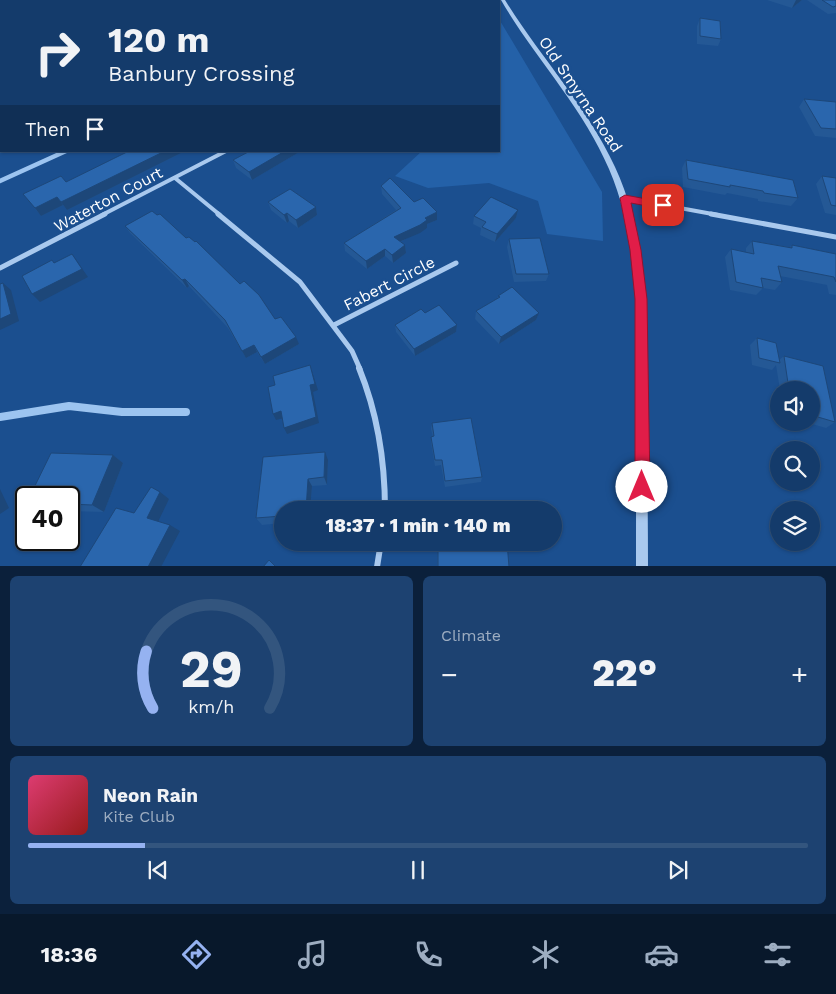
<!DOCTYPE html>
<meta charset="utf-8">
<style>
body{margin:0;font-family:"Work Sans",sans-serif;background:#1d4271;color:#f1f3f6;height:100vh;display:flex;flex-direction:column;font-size:19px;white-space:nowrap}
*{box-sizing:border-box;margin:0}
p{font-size:16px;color:#9dadc1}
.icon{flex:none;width:28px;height:28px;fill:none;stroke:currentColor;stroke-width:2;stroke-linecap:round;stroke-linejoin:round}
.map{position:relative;height:566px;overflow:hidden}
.drawer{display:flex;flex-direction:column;gap:10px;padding:10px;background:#0b203b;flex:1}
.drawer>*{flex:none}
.banner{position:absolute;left:0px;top:0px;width:500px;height:152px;box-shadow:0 1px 4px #0004,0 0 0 1px #33557e;background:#143b6b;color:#f1f3f6;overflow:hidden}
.tools{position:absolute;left:770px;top:381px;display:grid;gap:10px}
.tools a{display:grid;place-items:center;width:50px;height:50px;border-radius:50%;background:#143b6b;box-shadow:0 1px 4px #0004,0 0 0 1px #33557e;font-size:25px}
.speed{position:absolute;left:15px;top:486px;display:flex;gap:10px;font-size:25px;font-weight:700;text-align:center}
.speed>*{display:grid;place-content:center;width:65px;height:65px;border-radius:50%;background:#143b6b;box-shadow:0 1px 4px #0004,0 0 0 1px #33557e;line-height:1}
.speed .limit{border:2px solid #111;border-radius:8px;background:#fff;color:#111}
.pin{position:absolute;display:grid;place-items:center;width:42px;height:42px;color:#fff;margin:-21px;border-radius:10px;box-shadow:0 2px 8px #0006}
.me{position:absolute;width:55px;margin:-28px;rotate:0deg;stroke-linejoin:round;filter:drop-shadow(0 0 4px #0008)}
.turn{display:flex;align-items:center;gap:18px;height:105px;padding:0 25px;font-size:22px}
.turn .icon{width:65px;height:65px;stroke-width:2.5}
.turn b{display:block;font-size:35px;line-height:42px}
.then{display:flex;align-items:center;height:48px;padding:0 25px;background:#0003;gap:10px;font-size:19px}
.big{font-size:38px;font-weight:800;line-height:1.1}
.drawer .widget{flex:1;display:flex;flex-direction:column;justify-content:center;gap:8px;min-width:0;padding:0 18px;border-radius:8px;background:#1d4271}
.drawer .dial{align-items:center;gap:0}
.dial svg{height:130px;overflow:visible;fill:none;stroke:#33557e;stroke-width:7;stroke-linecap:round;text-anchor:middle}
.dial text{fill:#f1f3f6;stroke:none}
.song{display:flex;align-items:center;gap:15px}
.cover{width:60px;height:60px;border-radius:8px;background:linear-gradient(135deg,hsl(340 70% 55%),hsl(0 70% 35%))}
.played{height:5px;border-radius:2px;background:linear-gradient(90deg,#95b2f1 15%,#33557e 15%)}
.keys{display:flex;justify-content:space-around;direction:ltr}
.heat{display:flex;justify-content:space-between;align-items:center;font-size:28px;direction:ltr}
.drawer .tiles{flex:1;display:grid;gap:10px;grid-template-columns:1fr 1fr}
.widget:last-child{grid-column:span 2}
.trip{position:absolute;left:274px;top:501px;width:288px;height:50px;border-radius:25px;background:#143b6b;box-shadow:0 1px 4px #0004,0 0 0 1px #33557e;font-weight:800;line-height:50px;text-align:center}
.menu{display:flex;height:80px;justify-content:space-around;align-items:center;background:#08182b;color:#9dadc1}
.menu .icon{width:35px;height:35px}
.menu .on{color:#95b2f1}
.menu b{font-size:22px;color:#f1f3f6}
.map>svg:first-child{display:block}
</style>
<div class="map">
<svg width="836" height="567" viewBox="0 0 836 567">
<rect width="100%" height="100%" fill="#1b4f8f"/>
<!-- green -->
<path fill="#2461a8" d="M499 19 602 192 603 241 547 234 538 201 489 183 428 188 395 176 422 151H499Z"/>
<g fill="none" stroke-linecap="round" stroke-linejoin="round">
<!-- stream-far1 -->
<path stroke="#9cc4f0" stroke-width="4.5" d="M0 181 66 151"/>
<!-- stream -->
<path stroke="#9cc4f0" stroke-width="8" d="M0 417 69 406 122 412H186"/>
<!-- minor-far3 -->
<path stroke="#a9c9ee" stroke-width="3" d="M241 1 249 0"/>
<!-- minor-far2 -->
<path stroke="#a9c9ee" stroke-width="4" d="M175 178 220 215
M625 198 718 215
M102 215 226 151"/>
<!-- minor-far1 -->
<path stroke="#a9c9ee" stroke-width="5" d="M218 214 300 282 352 351 360 369
M711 214 836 237
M0 268 105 214
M334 325 456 263"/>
<!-- minor -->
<path stroke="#a9c9ee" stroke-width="6" d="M359 368C377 412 385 463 385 510
M377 567 381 542"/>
<!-- tertiary -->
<path fill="#a9c9ee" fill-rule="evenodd" d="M501 0H505C540 57 587 106 615 167 649 240 647 322 647 400 647 456 648 511 648 567H636C636 511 636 455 637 400 638 322 640 242 609 169 583 107 534 57 501 0Z"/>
</g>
<!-- wall -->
<path fill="#245895" d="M767 0H802L792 8Z
M807 0H836V13L828 14Z
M700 18 721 39 718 46 697 44V26Z
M804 99 836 102V138L815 136 799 107Z
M129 151H183V152L67 210 63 205 41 216 23 194 66 182Z
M250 151H301L252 180 236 168 233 160Z
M686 160 798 198 791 206 758 201V199L727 193 725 195 683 187 682 168Z
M822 176 836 178V215L825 213 816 184Z
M381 186 437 212V220L427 224V228L400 242 405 245 406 253 393 263 385 256 367 269 345 251 344 243 396 210 382 194Z
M268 202 316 207 317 215 298 228 289 221 287 223 271 210Z
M518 210 516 218 495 242 480 235 481 228 473 224 474 216Z
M157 215 186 238 275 319 299 344 265 364 257 352 246 358 228 328 189 286 187 288 130 233 125 226Z
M509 239 549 274 546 281 514 282 507 247Z
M752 241 790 247 792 245 836 254V295L829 294 827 285 780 276 782 282 775 290 763 288 756 295 730 290 725 257 731 249 746 252V248Z
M498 296 539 313 536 320 499 344 475 319 476 311 497 299Z
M395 325H457L456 332 415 356 396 332Z
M757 338 776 343 779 360 784 356 823 366 835 422 826 428 805 422H811V390H780L776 365 772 370 752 365 750 345Z
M432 423 482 477 481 482 445 487 441 465 435 466 431 443V437H433L431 429Z
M113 455 123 463 104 512 69 511V498Z
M328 460 327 485 312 486 310 510H282V523L262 525 256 518Z
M438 542H507L509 567H437Z"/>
<!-- shaded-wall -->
<path fill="#1d4779" d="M796 0H802L792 8Z
M1 74V84H0V75Z
M165 151H183V152L67 210 61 202Z
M285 151H301L252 180 249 172Z
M57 197 63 205 41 216 35 208Z
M316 207 317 215 298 228 296 220Z
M518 210 516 218 495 242 497 234Z
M437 212V220L427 224V228L420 233 394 244V237L425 218Z
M287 213 289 221 287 223 284 215Z
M405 245 406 253 393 263 392 255Z
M385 249V256L367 269 366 261Z
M72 254 88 277 40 302 32 294Z
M185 279 189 286 187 288 182 280Z
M3 283 11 290 19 321 0 330V319Z
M539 313 536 320 499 344 501 337Z
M457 325 456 332 415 356 414 349Z
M296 337 299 344 265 364 261 357Z
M254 345 257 352 246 358 242 351Z
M310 365 318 390 313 392 319 423 287 434 284 428 310 385Z
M281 411 284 418 276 420 273 414Z
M325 452 328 460 327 485 324 477Z
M113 455 123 463 104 512 92 505Z
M308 479 312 486 310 510H306Z
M0 489 9 508 0 514Z
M160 492 169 499 157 524 147 518Z
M170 525 180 531 161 567H148Z"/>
<!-- building -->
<path fill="#2a66ad" stroke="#1d4779" d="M822 0H836V6L833 7Z
M700 18 720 21 721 39 700 36Z
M1 55V74L0 75V56Z
M804 99 836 102V129L821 128Z
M129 151H165L61 202 57 197 35 208 23 194 61 176 66 182Z
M250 151H285L249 172 233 160Z
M686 160 793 180 798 198 764 193 763 191 730 185V187L688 179Z
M822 176 836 178V206L831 205Z
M390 178 414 202 423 198 437 212 425 218 427 220 420 225 394 237 405 245 392 255 385 249 366 261 344 243 401 208 381 186Z
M290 189 316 207 296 220 287 213 284 215 268 202Z
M491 197 518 210 497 234 482 227 486 222 474 216Z
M152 211 157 215 160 214 186 238 189 237 195 242 196 241 240 284 244 281 259 295 275 319 281 317 296 337 261 357 254 345 242 351 225 320 185 279 182 280 125 226Z
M540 238 549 274H516L509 239Z
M752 241 792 248V245L836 254V282L834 277 778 266 782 282 761 278 763 288 736 282 731 249 754 254Z
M72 254 82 269 32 294 22 276 52 260 54 263Z
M3 283 11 314 0 319V284Z
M512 287 539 313 501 337 476 311 500 297 498 296Z
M439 305 457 325 414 349 395 325 421 309 425 313Z
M757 338 776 343 780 363 759 358Z
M784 356 823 366 835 422 811 415V390H789Z
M310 365 315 384 310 385 316 417 284 428 281 411 273 414 268 387 275 385 273 376Z
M471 418 482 477 445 481 442 460H435L431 437 434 436 432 423Z
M325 452 324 477 308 479 306 510H282V516L256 518 263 457Z
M51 453 113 455 92 505 69 504V498H29Z
M151 487 160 492 147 518 170 525 148 567H80L116 508 134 513Z
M455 501 505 502V510H455Z
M438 542H507L509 567H438Z
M269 560 276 567H263Z"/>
<!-- route -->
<path fill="#e11d48" stroke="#92132f" d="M625 195 663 202 668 205 663 209 631 203 641 250 647 299 650 487 648 492 642 494 637 492 635 487V299L630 250 620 198Z"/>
<g text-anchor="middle" stroke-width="5" stroke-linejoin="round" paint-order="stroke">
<!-- street labels -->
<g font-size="16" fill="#fff" stroke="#1b4f8f">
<text transform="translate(581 94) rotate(56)" y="6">Old Smyrna Road</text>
<text transform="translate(108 199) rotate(-28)" y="6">Waterton Court</text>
<text transform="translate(389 283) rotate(-27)" y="6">Fabert Circle</text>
</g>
</g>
</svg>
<div class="tools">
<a><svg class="icon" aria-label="sound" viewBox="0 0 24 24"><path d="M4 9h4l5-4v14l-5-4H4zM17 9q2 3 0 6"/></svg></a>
<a><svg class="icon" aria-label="search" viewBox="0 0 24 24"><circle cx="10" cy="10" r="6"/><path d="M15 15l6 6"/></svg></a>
<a><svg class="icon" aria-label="layers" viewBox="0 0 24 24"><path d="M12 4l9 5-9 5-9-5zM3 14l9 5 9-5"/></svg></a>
</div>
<div class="speed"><div class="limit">40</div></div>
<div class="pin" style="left:663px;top:205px;background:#d93025"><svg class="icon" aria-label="arrive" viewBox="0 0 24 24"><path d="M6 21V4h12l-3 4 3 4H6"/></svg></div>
<svg class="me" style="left:642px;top:487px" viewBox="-20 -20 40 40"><circle r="19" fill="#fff"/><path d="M0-13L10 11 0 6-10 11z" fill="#e11d48"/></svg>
<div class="trip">18:37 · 1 min · 140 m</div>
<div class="banner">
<div class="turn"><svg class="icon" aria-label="right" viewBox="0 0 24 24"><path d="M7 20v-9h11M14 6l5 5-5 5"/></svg><div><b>120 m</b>Banbury Crossing</div></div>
<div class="then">Then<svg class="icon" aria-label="arrive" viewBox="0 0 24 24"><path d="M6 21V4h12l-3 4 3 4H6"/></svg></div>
</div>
</div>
<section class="drawer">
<div class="tiles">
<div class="widget dial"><svg viewBox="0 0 100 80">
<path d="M14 69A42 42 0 1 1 86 69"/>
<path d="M14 69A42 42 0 0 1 10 34" stroke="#95b2f1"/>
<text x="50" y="56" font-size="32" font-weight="700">29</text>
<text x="50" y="72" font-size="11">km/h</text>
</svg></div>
<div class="widget"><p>Climate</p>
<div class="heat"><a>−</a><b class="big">22°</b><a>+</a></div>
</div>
<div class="widget">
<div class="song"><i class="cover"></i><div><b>Neon Rain</b><p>Kite Club</p></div></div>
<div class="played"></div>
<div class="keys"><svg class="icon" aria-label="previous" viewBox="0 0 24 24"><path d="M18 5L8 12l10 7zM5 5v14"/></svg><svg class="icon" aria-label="pause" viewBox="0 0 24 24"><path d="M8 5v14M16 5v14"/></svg><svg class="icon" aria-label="next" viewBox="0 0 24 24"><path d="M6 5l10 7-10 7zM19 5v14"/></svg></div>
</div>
</div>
</section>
<nav class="menu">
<b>18:36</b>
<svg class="icon on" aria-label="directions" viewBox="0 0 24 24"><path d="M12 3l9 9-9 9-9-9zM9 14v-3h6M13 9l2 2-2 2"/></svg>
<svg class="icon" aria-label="music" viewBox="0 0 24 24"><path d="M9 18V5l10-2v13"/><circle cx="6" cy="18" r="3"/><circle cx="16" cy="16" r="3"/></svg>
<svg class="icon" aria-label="phone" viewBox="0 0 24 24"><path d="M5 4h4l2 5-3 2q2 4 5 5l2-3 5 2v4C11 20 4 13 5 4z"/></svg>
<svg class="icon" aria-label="climate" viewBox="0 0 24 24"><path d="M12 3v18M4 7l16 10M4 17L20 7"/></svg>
<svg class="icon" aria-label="car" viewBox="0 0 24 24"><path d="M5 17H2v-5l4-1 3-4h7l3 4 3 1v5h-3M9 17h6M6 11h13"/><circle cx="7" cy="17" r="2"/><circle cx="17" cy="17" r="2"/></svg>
<svg class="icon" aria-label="filters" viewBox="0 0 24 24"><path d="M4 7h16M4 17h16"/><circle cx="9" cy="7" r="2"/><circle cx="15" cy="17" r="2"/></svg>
</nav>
